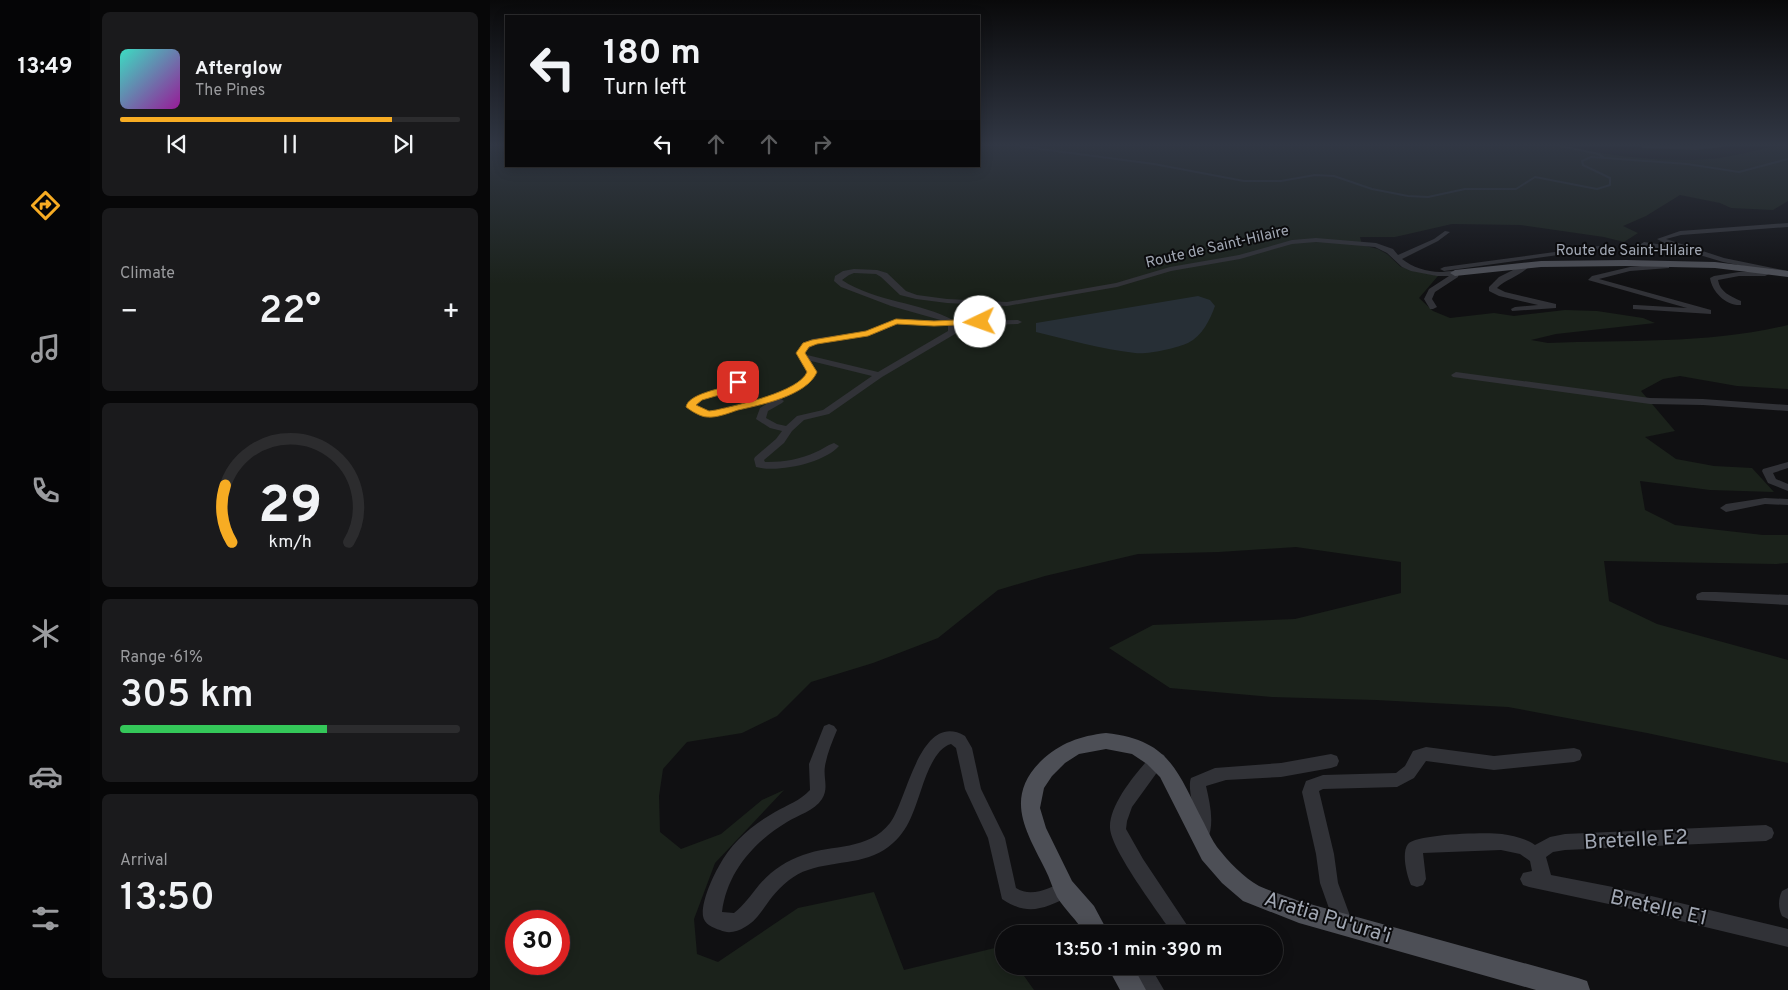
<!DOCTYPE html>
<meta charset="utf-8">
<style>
body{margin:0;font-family:Overpass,sans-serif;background:#1a1a1c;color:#f1f3f6;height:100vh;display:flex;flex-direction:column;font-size:19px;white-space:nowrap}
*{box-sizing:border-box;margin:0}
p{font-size:16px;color:#9a9b9e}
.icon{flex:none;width:28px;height:28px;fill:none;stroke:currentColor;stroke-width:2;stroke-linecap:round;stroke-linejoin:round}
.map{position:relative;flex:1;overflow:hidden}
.panel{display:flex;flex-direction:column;gap:12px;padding:12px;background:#070708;width:400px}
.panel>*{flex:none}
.guide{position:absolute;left:15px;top:15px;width:475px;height:152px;border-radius:0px;box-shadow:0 2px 12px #0003,0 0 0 1px #2c2c2e;background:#0c0c0e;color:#f1f3f6;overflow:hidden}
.speed{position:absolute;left:15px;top:910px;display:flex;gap:10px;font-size:25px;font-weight:700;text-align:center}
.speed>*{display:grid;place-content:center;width:65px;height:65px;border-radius:50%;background:#0c0c0e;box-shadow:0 2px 12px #0003,0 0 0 1px #2c2c2e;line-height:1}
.speed .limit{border:8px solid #d22;background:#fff;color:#111}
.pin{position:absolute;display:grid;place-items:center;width:42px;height:42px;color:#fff;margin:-21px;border-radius:10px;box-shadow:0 2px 8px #0006}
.me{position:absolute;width:55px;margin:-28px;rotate:267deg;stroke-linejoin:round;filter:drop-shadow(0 0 4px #0008)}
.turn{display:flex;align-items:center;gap:18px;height:105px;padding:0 15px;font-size:22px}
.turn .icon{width:65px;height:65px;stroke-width:2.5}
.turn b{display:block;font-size:35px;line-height:42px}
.lanes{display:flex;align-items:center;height:48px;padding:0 15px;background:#0003;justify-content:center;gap:25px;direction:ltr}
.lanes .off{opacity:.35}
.big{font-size:38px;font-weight:600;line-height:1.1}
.panel .widget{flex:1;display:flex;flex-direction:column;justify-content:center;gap:8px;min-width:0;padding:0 18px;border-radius:8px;background:#1a1a1c}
.panel .dial{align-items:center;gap:0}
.dial svg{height:130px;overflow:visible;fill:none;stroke:#2c2c2e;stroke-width:7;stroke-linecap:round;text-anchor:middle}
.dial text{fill:#f1f3f6;stroke:none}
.song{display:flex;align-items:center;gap:15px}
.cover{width:60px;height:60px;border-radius:8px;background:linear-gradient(135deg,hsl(170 70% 55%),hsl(300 70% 35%))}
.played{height:5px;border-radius:2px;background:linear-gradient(90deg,#f7ac23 80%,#2c2c2e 80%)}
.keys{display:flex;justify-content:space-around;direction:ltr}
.heat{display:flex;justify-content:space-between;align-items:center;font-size:28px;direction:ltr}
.charge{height:8px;border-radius:4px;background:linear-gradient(90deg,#34c759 61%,#2c2c2e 0)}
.trip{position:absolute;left:505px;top:925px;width:288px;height:50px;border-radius:25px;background:#0c0c0e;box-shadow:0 2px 12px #0003,0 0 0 1px #2c2c2e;font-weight:600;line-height:50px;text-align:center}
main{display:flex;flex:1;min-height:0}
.tab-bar{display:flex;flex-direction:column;width:90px;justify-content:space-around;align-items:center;background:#050506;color:#9a9b9e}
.tab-bar .icon{width:35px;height:35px}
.tab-bar .current{color:#f7ac23}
.tab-bar b{font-size:22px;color:#f1f3f6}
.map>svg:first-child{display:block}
</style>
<main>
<nav class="tab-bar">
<b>13:49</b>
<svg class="icon current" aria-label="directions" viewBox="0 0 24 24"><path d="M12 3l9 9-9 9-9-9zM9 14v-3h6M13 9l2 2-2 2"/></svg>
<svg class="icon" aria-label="music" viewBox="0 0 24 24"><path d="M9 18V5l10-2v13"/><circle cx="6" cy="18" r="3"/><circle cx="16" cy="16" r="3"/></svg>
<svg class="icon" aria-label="phone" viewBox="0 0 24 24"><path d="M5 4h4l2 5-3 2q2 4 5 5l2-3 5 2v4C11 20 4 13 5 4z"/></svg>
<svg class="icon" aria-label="climate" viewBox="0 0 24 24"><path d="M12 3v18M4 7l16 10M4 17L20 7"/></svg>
<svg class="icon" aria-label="car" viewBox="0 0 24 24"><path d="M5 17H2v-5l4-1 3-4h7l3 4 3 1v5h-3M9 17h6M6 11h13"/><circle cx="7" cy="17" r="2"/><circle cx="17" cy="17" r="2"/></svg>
<svg class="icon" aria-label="filters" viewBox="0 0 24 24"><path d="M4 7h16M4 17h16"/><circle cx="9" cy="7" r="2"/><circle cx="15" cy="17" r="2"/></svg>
</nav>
<section class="panel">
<div class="widget">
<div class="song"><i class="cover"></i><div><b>Afterglow</b><p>The Pines</p></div></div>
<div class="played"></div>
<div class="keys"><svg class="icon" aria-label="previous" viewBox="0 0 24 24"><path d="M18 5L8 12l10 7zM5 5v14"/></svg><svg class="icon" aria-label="pause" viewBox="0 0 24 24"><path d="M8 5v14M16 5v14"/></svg><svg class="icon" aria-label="next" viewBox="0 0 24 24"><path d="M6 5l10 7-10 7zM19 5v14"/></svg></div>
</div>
<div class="widget"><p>Climate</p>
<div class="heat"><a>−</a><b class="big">22°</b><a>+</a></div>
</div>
<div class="widget dial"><svg viewBox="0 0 100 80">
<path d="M14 69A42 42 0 1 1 86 69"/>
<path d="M14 69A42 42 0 0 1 10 34" stroke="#f7ac23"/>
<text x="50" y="56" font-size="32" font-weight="700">29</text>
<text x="50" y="72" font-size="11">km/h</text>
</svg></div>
<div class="widget"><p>Range · 61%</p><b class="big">305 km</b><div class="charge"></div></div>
<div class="widget"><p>Arrival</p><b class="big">13:50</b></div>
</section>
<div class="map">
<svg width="1298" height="990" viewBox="0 0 1298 990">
<rect width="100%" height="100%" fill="#101012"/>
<!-- green -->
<path fill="#1b221b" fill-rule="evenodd" d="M0 146H16V166H489V146H1077C1122 157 1173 162 1219 159 1246 158 1271 146 1298 146V201L1283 210 1241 208 1230 203 1190 195 1156 216 1133 226 1148 233 1134 242 1114 237 1030 225 962 224 905 237H870L872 245 888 249 897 254 911 267 948 276 929 298 943 311 960 318 1004 313 1024 316 1075 310 1107 311 1153 318 1165 323 1066 334 1041 340 1058 343C1138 340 1220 344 1298 325V389L1247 386 1190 376 1173 379 1151 391 1185 431 1155 437 1186 459 1224 466 1262 468 1284 492 1220 490 1150 481 1155 510 1185 525 1273 535H1298V563L1286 564 1114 561 1119 601 1167 624 1298 660V763L1157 733 1018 707 886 700 782 697 680 688 619 648 663 625 805 619 911 593V562L806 547 729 552 648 554 555 576 508 590 448 638 383 663 321 682 287 716 252 733 197 742 173 769 169 796 170 832 191 849 231 834 272 800 294 790 225 863 204 919 207 954 228 962 308 908 384 892 414 970 513 946 514 966H527L544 990H0ZM26 921H69V964H26Z"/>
<!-- water -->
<path fill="#272f36" d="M708 296 720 300 725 306C720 320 712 336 698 343 687 348 657 355 645 353 612 349 578 340 546 332V323Z"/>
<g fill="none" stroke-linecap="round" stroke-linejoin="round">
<!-- stream -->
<path stroke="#272f36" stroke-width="2" d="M528 146 664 164 754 181H791L825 175 844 176 882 189 918 196 938 197 975 189H1026L1045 177 1107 189 1120 185V178L1093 165 1092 161 1101 157 1197 164 1249 172 1298 159
M1071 146 1108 154 1113 157"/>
<!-- minor -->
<path fill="#313237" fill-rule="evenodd" d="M1150 146H1240L1206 150 1153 148Z
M1298 223V227L1191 235 1176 239 1234 258 1298 271V275L1233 262 1183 247 1182 249 1180 250 1155 246 1153 249V256L1146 254 1145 248 1154 242 1180 246 1167 239 1190 231Z
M955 231 960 232 948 241 912 259C922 267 937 272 950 272 956 272 963 269 969 273L968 277 945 292 942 299 947 307 943 309H940L934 299 939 289 959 276H947L921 271 912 267 897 253 885 247 826 242 802 244 750 259 681 271 627 287 517 306 457 303 426 299 410 295 391 277 386 274 364 273 359 275 352 280C385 302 431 302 465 321L528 320 532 322 528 324 467 326 465 334 392 377 339 414 314 420 302 431 294 443 274 460 275 462H278C294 462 311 459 326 452 332 450 337 445 344 443L349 446C334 463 288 473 266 467L264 459 265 457 286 439 292 431 280 428 266 419 270 408 278 403 217 417 196 407 201 399 206 396 242 385 245 380 253 375 258 378 249 389 212 400 206 406C210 407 214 410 217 411 232 414 290 394 304 386 309 382 313 378 317 372L306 353 313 343 322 339 376 331 406 319 454 321 401 306 351 287 344 281 345 276 353 271 364 269 387 270 397 273 416 291 427 295 457 299 517 302 626 283 680 267 749 255 802 240 826 238 886 243 903 249 908 255 944 239ZM407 324 458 326V331L388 372 317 355 315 353C326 337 360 339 378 336 388 333 398 328 407 324ZM321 361 382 376 333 410 307 416 296 426 287 424 276 418 278 411 292 403 294 401 291 399C307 393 317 386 327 372Z
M1109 246 1111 247V249L954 271 950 269 954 267Z
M1033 263 1040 265C1033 275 1016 279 1007 288L1015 292 1066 304V308L1022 311 1021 309 1025 307 1048 305 1009 296 999 291V287L1009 277 1031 266Z
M1176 264H1179V268L1140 271 1109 279 1221 310V314L1143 309V305H1146L1197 308 1098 280 1102 276 1140 267Z
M1249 272H1275L1279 274 1275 276H1249L1228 280C1230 292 1240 296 1251 301V305C1236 306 1222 292 1220 278L1224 276Z
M966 372 1160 398 1213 399 1298 405V411L1213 405 1160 404 963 377 961 375Z
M1298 462V468L1283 473 1286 479 1298 484V491L1278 483 1272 471 1273 469Z
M1275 498 1298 499V505L1275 504 1236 512 1230 508 1236 504Z
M1212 592H1226L1298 595V605L1207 600 1206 597 1207 594Z
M339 724 344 726 347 730C342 742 337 754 335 766 333 778 339 788 332 799 324 811 308 815 297 822 264 842 237 872 232 912L244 913C254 905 261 895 269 885 281 871 296 861 313 855 343 844 378 851 400 823 417 801 430 710 475 736L482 748 491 789 515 838 526 888C542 898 559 888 575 881L581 884 584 890 581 896C554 908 539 917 512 899L498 838 475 789 466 748 461 744C439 750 431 796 422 815 418 825 412 835 403 843 380 865 347 860 318 870 304 874 292 885 282 897 274 907 267 921 255 927 247 932 238 934 230 930 223 928 214 924 213 916 211 903 222 878 229 866 241 843 262 825 285 812 297 805 310 801 320 790L319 764 334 726Z
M936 747 1004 756 1084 748 1090 750 1092 755 1090 760 1084 762 1004 770 936 761 924 778 907 787 833 789 829 791 844 854 848 883 863 924 861 931 854 933 847 931 830 883 826 854 812 792 816 781 833 775 906 773 915 766 923 751Z
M668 753 674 755 676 760 642 807 637 821 636 829 653 859 703 934H683C669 913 621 850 620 828 619 804 647 772 662 755Z
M841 754 847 756 849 761 847 766 841 768 791 777 736 780 716 786C720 804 725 824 717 841L711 844 705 841C702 835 704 829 704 822 705 809 697 788 701 778L725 768 791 763Z
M1276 825 1282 828 1284 833 1282 838 1276 841 1075 850 1063 852 1056 857 1061 875 1128 888 1298 929V947L1128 906 1039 887 1033 885 1030 879 1033 873 1042 871 1040 861 1030 854 1011 850 933 853 936 879 933 885 927 887 921 885C917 876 911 853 918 844 927 834 996 832 1012 834 1023 836 1036 838 1045 845L1060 837 1075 834Z
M1298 888V919L1292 916C1288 908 1288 899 1292 891Z
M638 966H660L674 990H652Z"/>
<!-- major -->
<path fill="#4d4f56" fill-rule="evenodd" d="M1136 260 1225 262 1298 271V277L1225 268 1136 266 1051 267 965 276 960 273 965 270 1051 261Z
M616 733C681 740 687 772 714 823 718 831 722 840 727 847 738 861 754 878 769 886 782 892 796 896 809 901L1088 978 1097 981 1100 990H1046L809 923 753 901 732 883 712 860 670 777 657 764 642 754 616 749 589 754 575 763 562 776 554 788 550 808 556 828 582 881 604 906 619 934H595C587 920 575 910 567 897 562 888 560 878 555 869 536 831 514 798 551 761 570 743 590 736 616 733Z
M617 966H643L656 990H630Z"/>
</g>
<!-- sky -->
<linearGradient id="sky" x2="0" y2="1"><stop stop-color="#09090a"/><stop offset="0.51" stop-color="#313744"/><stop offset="1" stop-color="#313744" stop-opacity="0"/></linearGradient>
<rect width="1298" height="284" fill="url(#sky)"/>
<!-- route -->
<path fill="#f7ac23" stroke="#a17017" d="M406 319 444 321 490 319 494 322 490 324 444 326 407 324 378 336 327 344 319 347 315 353 327 372C317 396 270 405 248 410 239 413 227 418 217 417 211 417 201 411 196 407 198 394 230 389 242 385L245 380 248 379 253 382 250 389 212 400 206 405 219 411 226 410C247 405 309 392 317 372L306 353 313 343 322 340 376 331Z"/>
<g text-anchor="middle" stroke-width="4" stroke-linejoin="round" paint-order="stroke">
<!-- far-street labels -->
<g font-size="15" fill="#a1a7b3" stroke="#0b0b0d">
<text transform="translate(727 246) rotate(-13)" y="5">Route de Saint-Hilaire</text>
<text x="1139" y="255">Route de Saint-Hilaire</text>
</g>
<!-- near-street labels -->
<g font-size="21" fill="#a1a7b3" stroke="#0b0b0d">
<text transform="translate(1146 839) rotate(-3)" y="7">Bretelle E2</text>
<text transform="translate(1169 907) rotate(13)" y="7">Bretelle E1</text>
<text transform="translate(838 917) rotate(17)" y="7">Aratia Pu'ura'i</text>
</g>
</g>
</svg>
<div class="speed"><div class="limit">30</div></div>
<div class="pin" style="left:248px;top:382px;background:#d93025"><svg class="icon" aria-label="arrive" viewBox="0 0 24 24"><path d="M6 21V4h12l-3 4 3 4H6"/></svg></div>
<svg class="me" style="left:490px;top:322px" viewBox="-20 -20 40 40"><circle r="19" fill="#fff"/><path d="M0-13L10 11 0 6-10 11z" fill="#f7ac23"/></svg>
<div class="trip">13:50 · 1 min · 390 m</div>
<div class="guide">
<div class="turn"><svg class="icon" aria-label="left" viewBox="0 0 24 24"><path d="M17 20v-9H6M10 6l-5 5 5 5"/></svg><div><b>180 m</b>Turn left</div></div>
<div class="lanes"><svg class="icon" aria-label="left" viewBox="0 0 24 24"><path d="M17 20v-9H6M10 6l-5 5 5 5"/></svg><svg class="icon off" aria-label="ahead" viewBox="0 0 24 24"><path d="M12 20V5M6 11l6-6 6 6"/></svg><svg class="icon off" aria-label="ahead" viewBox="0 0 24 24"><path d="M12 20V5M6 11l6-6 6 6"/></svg><svg class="icon off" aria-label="right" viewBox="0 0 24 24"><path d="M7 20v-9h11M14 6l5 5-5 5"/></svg></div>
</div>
</div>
</main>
